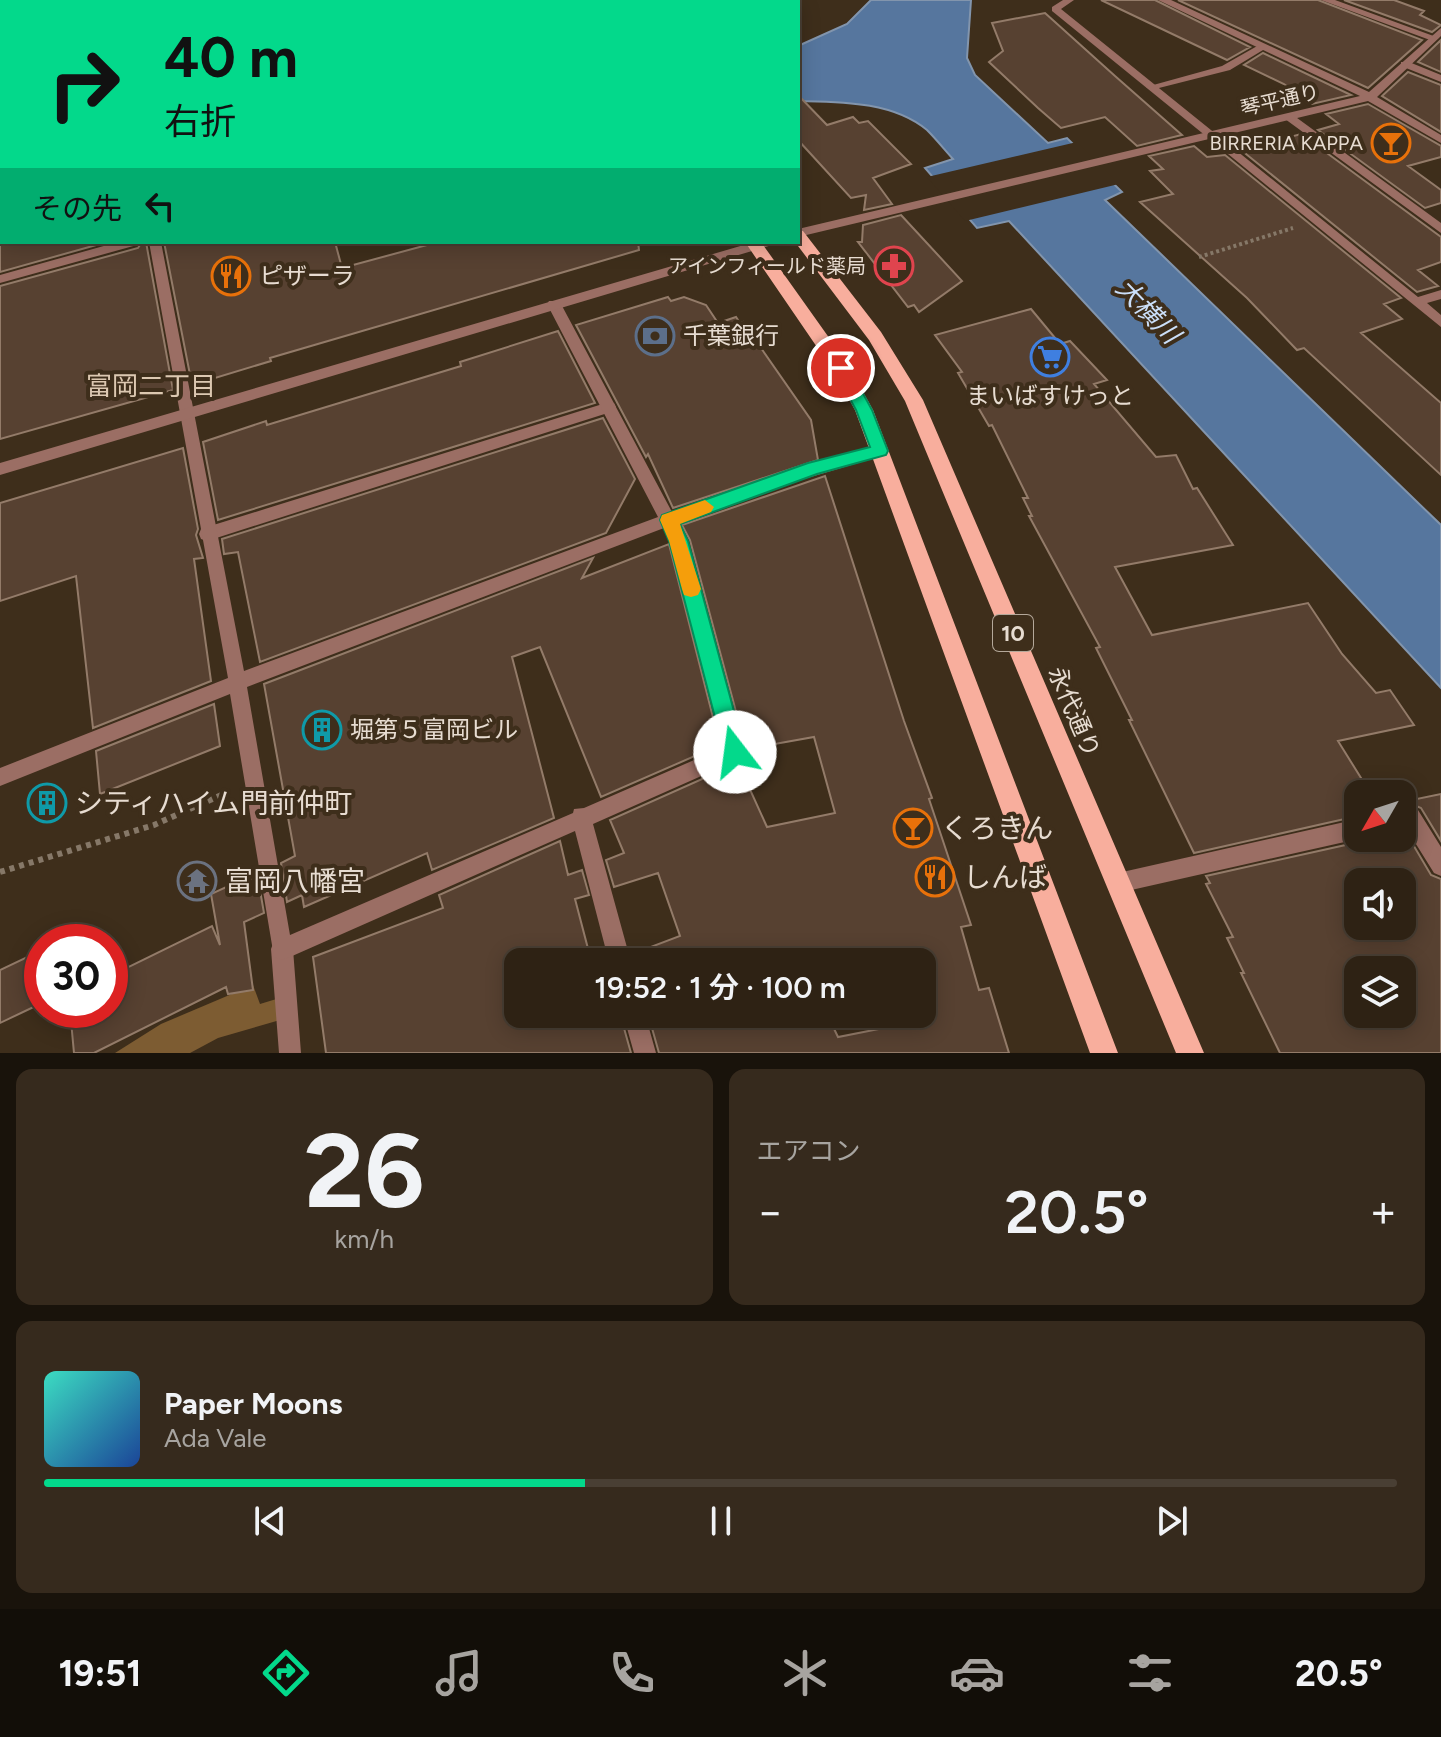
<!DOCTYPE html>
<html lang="ja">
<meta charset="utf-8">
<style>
body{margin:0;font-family:Figtree,"Noto Sans JP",sans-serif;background:#362a1d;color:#f1f3f6;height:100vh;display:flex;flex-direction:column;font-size:30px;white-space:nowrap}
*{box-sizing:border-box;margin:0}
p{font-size:26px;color:#a7a4a0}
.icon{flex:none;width:44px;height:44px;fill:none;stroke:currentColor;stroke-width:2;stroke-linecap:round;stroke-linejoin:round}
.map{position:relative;height:1053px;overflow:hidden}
.drawer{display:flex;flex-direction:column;gap:16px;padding:16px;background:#19130b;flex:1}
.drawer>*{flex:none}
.top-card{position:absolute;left:0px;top:0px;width:800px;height:244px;box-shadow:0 4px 20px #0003,0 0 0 2px #493f34;background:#03d98b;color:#111;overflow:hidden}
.needle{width:52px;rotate:231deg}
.fabs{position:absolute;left:1344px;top:780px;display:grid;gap:16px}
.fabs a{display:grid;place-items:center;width:72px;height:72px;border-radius:16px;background:#2e2214;box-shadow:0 4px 20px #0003,0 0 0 2px #493f34;font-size:40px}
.speed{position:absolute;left:24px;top:924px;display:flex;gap:16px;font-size:40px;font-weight:700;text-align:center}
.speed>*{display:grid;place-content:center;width:104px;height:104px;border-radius:50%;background:#2e2214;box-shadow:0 4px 20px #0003,0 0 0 2px #493f34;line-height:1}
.speed .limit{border:12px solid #d22;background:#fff;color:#111}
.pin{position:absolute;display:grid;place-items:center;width:68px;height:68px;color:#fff;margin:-34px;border:4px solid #fff;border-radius:50%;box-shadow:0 2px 8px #0007}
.me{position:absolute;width:88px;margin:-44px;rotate:345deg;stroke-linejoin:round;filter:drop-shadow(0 0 6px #0008)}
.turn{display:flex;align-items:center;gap:28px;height:168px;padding:0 32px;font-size:36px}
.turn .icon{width:104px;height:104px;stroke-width:2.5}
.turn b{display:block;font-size:56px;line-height:68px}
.then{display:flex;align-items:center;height:76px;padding:0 32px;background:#0003;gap:16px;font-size:30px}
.big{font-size:60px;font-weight:600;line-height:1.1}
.drawer .tile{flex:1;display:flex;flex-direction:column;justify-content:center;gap:12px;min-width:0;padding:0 28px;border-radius:16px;background:#362a1d}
.drawer .dial{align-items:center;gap:0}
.dial b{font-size:104px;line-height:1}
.song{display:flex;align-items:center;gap:24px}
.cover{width:96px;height:96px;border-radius:12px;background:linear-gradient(135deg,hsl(170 70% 55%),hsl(220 70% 35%))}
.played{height:8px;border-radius:4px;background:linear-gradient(90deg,#03d98b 40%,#493f34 40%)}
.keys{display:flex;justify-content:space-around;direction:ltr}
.heat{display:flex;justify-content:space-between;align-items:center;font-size:44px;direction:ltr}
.drawer .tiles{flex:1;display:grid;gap:16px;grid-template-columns:1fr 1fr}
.tile:last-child{grid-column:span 2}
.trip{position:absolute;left:504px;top:948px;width:432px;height:80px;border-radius:16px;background:#2e2214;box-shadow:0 4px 20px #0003,0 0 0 2px #493f34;font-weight:600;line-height:80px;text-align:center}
.dock{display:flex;height:128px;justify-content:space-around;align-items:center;background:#120e08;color:#a7a4a0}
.dock .icon{width:56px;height:56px}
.dock .selected{color:#03d98b}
.dock b{font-size:36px;color:#f1f3f6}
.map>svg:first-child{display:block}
</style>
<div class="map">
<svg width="1441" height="1053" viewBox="0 0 1441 1053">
<rect width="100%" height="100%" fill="#3e2e1b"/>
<!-- forest -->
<path fill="#7d5c32" d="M253 985 260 1004 283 997 280 1020 218 1038 190 1053H115L161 1024Z"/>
<!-- water -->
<path fill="#56769e" stroke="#8295ad" stroke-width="2" d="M871 0H971L967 58 975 75 1048 143 1067 138 1122 192 1105 200 1441 525V688L1009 221 977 228 925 168 953 159C944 149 936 139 927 130 892 101 840 102 798 101V46L847 24Z"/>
<!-- pier -->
<path fill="#3e2e1b" d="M1077 142 1119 184 965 221 927 177Z"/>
<!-- building -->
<path fill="#574131" stroke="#937b69" stroke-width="2" fill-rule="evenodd" d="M1101 0H1155L1250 47 1227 60Z
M1178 0H1318L1422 40 1368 88Z
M1344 0H1394L1424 11 1420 15 1441 25 1432 32Z
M1045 13 1115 76 1182 135 1137 146 1105 117 1061 128 1038 108 989 62 1003 51 992 23Z
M1441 40V72L1418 62Z
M1263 53 1351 95 1312 104 1284 84 1244 65Z
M1408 72 1441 85V132L1382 96Z
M798 95 827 125 853 117 859 123 868 121 911 164 873 178 892 204 864 210 866 195 851 198 798 140Z
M1368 104 1441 146V157L1408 166 1441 190V203L1425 208 1318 130 1339 124 1326 114Z
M1301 134 1441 237V262L1418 270 1438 286 1417 292 1241 150Z
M1194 146 1207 157 1225 155 1401 298 1384 304 1402 319 1361 333 1441 403V475L1304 348 1297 350 1247 298 1140 202 1173 194 1150 171 1163 169 1149 156Z
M901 215 962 281 919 312 914 305 908 307 858 242H862L863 225Z
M0 242H107L0 272Z
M142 242H146L173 390 0 439V286L138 248Z
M164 242H335L342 268 438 242H638L639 250 270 358 271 361 192 385Z
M668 297 671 301 684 297 706 305 718 323 736 317 740 323 743 322 811 420 818 460 673 508 648 454 646 457 576 325Z
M1031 309 1060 344 1070 341 1107 380 1094 384 1156 457 1176 455 1193 489 1197 488 1233 545 1115 567 1152 635 1308 603 1342 654 1376 693 1390 690 1414 725 1338 741 1371 794H1358V816L1194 853 1129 720H1132L1096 648 1100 647 1029 516H1032L1023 498H1028L992 425 989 426 958 373 962 372 935 335Z
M558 331 595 403 218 520 203 442 266 421 267 425 461 366 460 362Z
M603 418 635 479 606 533 260 662 238 552 224 554 222 539Z
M183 448 198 529 196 535 203 558 194 559 211 681 93 728 76 576 0 601V503Z
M825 476 904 721 932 798 929 799 971 925 961 927 979 990 989 988 1009 1053H659L648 1014H827L838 1037 889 1027 886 1014H922V962H634L632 954 680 936 658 873 614 887 606 860 624 853 610 820 738 763 767 827 835 813 814 737 746 749 690 540 682 525Z
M669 544 720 745 601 797 540 647 512 657 554 818 432 870 427 853 304 907 302 895 287 902 281 863 295 856 264 684 593 558 582 578Z
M214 704 220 746 100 794 96 751Z
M1441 794V841L1421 808 1412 804 1402 806V802Z
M1405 831 1431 875 1441 879V1053H1280L1241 973H1244L1227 938 1233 937 1206 884 1210 883 1206 876 1359 842 1363 838H1402ZM1358 882H1402V926H1358ZM1358 970H1402V1014H1358Z
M560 841 568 875 582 870 589 895 575 899 591 960 598 957 600 962H518V1014H620L631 1053H326L313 957 443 908 439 895Z
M257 873 264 913 244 922 253 990 228 994 226 987 94 1053H74L70 1010H110V976L212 926 220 945 211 894Z
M42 950V1003L0 1023V970Z"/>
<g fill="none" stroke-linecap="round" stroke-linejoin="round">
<!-- path-far1 -->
<path stroke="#867868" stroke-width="4" stroke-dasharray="3 3" stroke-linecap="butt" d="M1199 257 1293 228"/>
<!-- path -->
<path stroke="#867868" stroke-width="6" stroke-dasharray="5 5" stroke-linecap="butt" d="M0 872 154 825 228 792"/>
<!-- service -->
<path fill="#9b6e64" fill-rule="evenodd" d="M1259 45 1268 47 1230 70 1151 90 1146 87 1222 66Z
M1401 62H1409L1441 75V82L1401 66Z
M1285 115H1293L1441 223V233L1285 119Z
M609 402 614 403 616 407 614 411 207 541 201 539 199 534 201 529 207 527Z
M1411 807 1418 810 1441 847V876L1434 873 1406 828 1402 829V809Z
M1358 819V838H1360L1358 839 1118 893 1111 890 1108 883 1111 876 1118 873Z
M282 938 290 941 293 949 301 1053H279L271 949 274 941Z"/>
<!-- minor -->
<path fill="#9b6e64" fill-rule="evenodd" d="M49 0H59V2H49Z
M154 0H164L165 2H155Z
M1063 0H1074L1061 9 1418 297 1441 290V299L1427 303 1441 315V327L1052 11V7Z
M1321 0H1335L1439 38 1430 40Z
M0 49H2V55H0Z
M118 242H139L137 245 0 283V275Z
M149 242H161L244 671 658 517 547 304 549 301H559L561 304 672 512 793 470 880 445 885 447 888 451 885 455 794 482 678 523 687 541 744 752 742 758 593 824 631 962H609L575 831 290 957 282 960 274 957 230 694 0 786V768L228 678ZM664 528 671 541 724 747 584 808 574 809 573 813 290 935 247 687Z
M623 1014H645L656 1053H634Z"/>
<!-- tertiary -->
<path fill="#9b6e64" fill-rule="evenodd" d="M1158 0H1171L1369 92 1441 28V36L1377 97 1441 135V143L1368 101 798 237V229L1360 96Z
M754 242H774L772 245 0 475V463Z"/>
<!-- primary -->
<path fill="#f8ae9d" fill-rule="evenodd" d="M566 0H579L580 2H567Z
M613 0H626L627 2H614Z
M798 230 803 231 881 332 923 400 1204 1053H1176L905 401 869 340 795 242H798Z
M745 242H761L847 363 873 410 1118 1053H1090L855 410 834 372Z"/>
</g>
<!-- route -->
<path fill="#03d98b" stroke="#028d5a" stroke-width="2" d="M841 362 847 364 872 410 888 451 886 455 817 474 680 524 688 541 745 752 742 759 735 762 727 759 724 752 669 541 660 520 662 515 808 463 870 447 856 410 833 368Z"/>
<!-- slow -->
<path fill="#f59e0b" d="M705 500 714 507 711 512 680 524 701 589 698 595 691 597 684 595 682 589 669 541 660 520 662 515Z"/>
<!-- icons -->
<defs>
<symbol id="bar-ring" viewBox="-11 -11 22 22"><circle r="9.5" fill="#3e2e1b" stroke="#e8710a" stroke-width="1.5"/><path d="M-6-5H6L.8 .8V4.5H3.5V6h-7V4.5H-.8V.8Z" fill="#e8710a"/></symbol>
<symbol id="pharmacy-ring" viewBox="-11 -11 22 22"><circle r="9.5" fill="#3e2e1b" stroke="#e0444e" stroke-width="1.5"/><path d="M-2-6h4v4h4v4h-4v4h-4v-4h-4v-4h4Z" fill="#e0444e"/></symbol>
<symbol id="restaurant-ring" viewBox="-11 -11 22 22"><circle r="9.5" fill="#3e2e1b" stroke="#e8710a" stroke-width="1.5"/><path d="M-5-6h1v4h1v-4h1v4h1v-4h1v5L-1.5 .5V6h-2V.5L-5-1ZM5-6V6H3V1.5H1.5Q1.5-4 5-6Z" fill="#e8710a"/></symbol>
<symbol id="bank-ring" viewBox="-11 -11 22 22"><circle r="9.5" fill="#3e2e1b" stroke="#5c6f8a" stroke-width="1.5"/><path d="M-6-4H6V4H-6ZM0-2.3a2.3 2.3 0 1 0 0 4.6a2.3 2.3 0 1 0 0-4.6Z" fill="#5c6f8a"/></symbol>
<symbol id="supermarket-ring" viewBox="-11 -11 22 22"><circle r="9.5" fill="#3e2e1b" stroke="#3f7fe0" stroke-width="1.5"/><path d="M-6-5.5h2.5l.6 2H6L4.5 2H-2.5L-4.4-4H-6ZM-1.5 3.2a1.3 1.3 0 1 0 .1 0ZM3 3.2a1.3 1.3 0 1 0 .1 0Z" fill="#3f7fe0"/></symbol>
<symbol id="building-ring" viewBox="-11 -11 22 22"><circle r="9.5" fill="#3e2e1b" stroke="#0f9aa8" stroke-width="1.5"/><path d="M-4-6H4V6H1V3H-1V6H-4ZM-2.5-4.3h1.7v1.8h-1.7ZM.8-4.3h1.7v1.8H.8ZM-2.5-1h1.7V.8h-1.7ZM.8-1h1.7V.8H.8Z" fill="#0f9aa8"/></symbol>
<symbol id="temple-ring" viewBox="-11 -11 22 22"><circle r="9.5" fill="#3e2e1b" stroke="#6b7280" stroke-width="1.5"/><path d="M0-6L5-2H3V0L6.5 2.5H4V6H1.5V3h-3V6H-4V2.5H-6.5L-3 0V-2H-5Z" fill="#6b7280"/></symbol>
</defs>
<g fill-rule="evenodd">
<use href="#bar-ring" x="1369" y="121" width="44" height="44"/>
<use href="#pharmacy-ring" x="872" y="244" width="44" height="44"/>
<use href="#restaurant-ring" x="209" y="254" width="44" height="44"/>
<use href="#bank-ring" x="633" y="314" width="44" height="44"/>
<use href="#supermarket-ring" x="1028" y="335" width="44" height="44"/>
<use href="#building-ring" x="300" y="708" width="44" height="44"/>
<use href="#building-ring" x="25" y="781" width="44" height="44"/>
<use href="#bar-ring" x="891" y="806" width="44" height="44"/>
<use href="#restaurant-ring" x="913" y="855" width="44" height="44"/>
<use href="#temple-ring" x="175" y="859" width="44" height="44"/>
</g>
<g text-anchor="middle" stroke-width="8" stroke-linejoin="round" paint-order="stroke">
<!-- far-street labels -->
<g font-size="20" fill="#e7dcd1" stroke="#3e2e1b">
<text transform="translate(1280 100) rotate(-13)" y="7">琴平通り</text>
</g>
<!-- far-poi labels -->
<g font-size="20" fill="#e7dcd1" stroke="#3e2e1b" text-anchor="end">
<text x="1363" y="150">BIRRERIA KAPPA</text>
<text x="866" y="273">アインフィールド薬局</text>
</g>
<!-- shield labels -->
<rect fill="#3e2e1b" stroke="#b4a89a" stroke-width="2" x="993" y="615" width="40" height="36" rx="6"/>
<g font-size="22" font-weight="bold" fill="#e7dcd1">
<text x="1013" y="641">10</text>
</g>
<!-- poi labels -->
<g font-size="24" fill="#e7dcd1" stroke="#3e2e1b" text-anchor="start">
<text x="259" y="284">ピザーラ</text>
<text x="683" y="344">千葉銀行</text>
<text x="1050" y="404" text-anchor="middle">まいばすけっと</text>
<text x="350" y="738">堀第５富岡ビル</text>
</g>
<!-- street labels -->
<g font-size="24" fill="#e7dcd1" stroke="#3e2e1b">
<text transform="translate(1074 712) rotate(67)" y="8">永代通り</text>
</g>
<!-- water labels -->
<g font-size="26" font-style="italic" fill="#cbdff9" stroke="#3e2e1b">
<text transform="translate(1148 311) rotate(46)" y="9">大横川</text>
</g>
<!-- neighbourhood labels -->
<g font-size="26" fill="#dcc8b1" stroke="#3e2e1b">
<text x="151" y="395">富岡二丁目</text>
</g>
<!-- near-poi labels -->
<g font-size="28" fill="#e7dcd1" stroke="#3e2e1b" text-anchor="start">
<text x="75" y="813">シティハイム門前仲町</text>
<text x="941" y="838">くろきん</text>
<text x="963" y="887">しんば</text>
<text x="225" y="891">富岡八幡宮</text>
</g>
</g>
</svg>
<div class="fabs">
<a><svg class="needle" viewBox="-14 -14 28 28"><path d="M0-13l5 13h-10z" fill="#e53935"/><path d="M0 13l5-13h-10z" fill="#a7a4a0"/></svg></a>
<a><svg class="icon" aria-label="sound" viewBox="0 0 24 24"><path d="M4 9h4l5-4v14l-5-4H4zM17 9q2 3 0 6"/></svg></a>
<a><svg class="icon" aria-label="layers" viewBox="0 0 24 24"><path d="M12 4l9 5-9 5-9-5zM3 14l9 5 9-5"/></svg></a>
</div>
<div class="speed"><div class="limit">30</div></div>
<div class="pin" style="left:841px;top:368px;background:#d93025"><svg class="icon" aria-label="arrive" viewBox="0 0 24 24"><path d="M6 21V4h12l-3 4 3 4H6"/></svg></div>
<svg class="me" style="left:735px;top:752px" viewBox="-20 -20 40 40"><circle r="19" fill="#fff"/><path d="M0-13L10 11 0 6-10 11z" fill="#03d98b"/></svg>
<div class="trip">19:52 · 1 分 · 100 m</div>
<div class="top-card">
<div class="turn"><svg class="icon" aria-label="right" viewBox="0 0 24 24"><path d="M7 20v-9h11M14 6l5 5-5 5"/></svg><div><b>40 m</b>右折</div></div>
<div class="then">その先<svg class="icon" aria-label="left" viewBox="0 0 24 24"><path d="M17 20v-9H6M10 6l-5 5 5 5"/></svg></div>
</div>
</div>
<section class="drawer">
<div class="tiles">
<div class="tile dial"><b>26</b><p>km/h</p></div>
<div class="tile"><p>エアコン</p>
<div class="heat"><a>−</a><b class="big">20.5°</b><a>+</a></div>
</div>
<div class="tile">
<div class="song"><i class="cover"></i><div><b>Paper Moons</b><p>Ada Vale</p></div></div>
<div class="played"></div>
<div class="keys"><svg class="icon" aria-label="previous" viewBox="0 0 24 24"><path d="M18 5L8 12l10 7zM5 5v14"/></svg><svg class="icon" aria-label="pause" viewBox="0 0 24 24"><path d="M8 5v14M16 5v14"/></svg><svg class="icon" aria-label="next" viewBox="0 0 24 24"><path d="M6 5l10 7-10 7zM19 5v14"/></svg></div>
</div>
</div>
</section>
<nav class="dock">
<b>19:51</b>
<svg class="icon selected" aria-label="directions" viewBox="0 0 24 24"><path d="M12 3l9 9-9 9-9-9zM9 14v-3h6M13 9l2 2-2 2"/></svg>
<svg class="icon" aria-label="music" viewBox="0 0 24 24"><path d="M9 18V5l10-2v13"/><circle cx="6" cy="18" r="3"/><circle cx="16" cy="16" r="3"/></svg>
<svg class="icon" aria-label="phone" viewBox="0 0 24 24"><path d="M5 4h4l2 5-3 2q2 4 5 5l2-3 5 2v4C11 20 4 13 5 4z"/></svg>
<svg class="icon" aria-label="climate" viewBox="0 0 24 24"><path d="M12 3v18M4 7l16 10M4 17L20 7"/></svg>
<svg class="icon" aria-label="car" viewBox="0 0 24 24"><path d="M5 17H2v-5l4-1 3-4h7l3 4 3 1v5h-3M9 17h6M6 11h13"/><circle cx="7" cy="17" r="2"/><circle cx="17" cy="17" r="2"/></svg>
<svg class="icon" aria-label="filters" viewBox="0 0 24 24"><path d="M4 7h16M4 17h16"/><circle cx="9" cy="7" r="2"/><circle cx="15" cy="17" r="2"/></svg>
<b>20.5°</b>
</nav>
